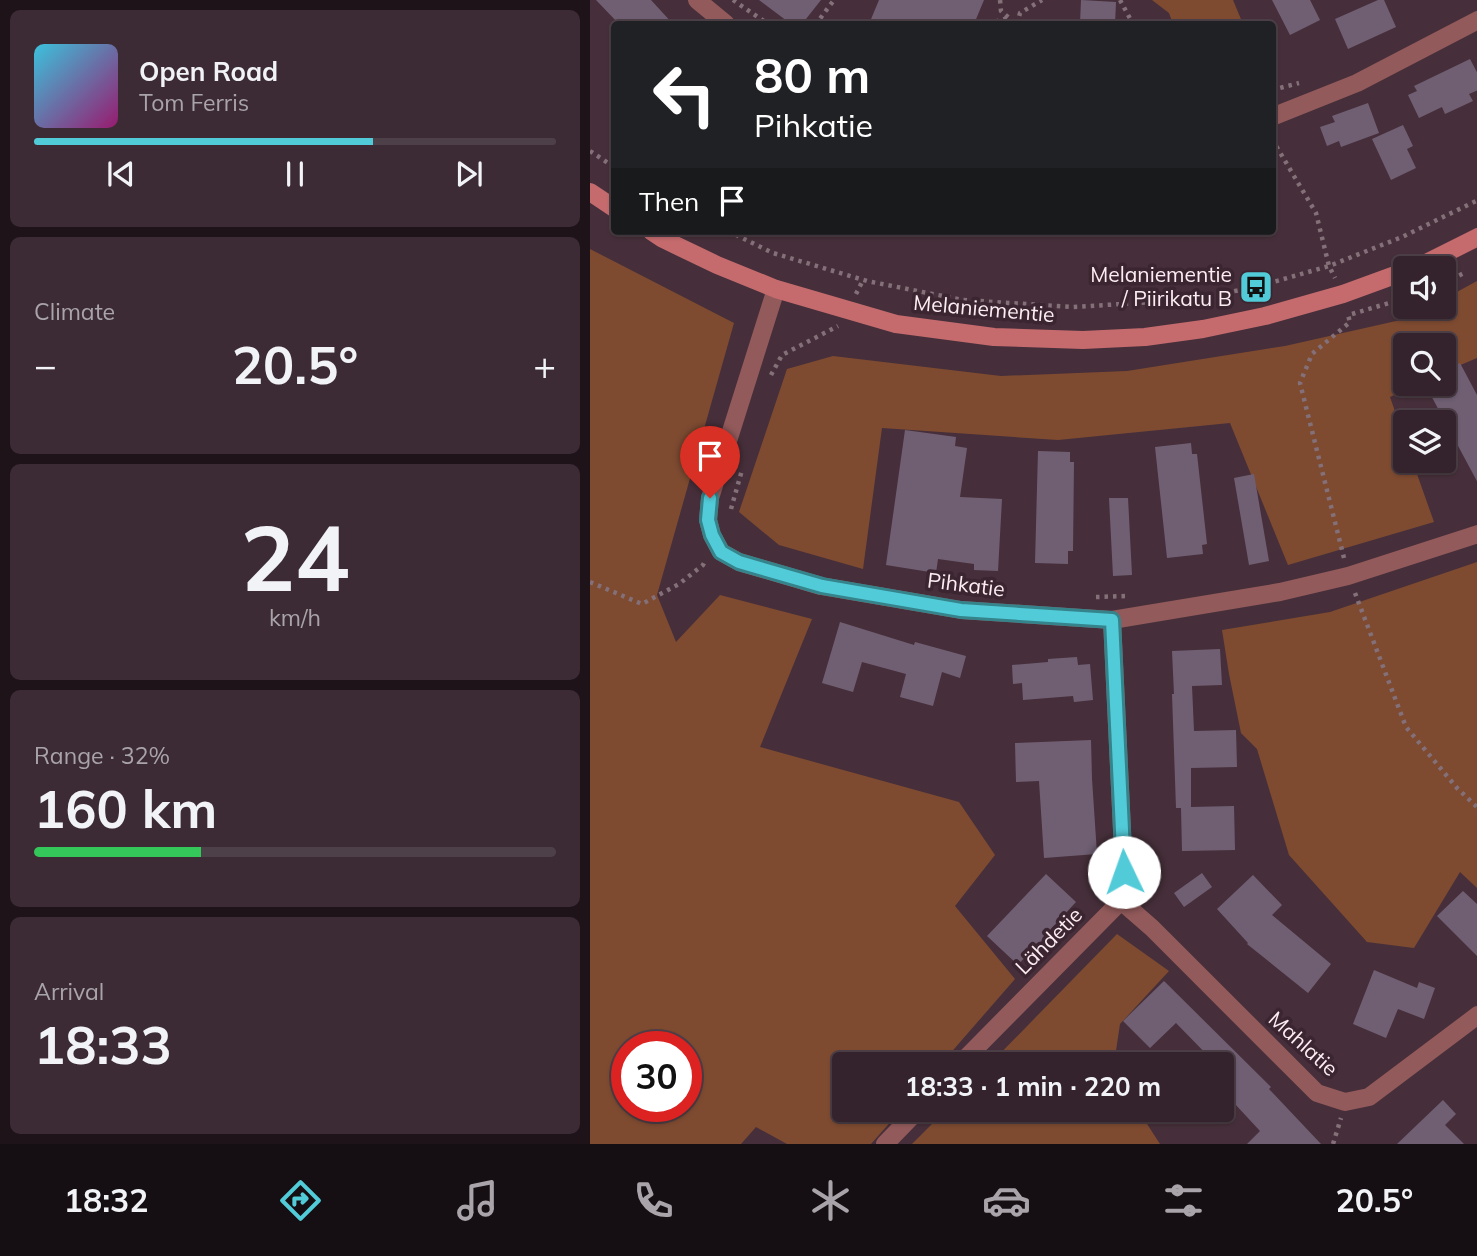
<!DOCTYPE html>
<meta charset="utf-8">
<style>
body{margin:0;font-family:Mulish,sans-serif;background:#3c2b34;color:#f1f3f6;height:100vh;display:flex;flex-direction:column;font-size:26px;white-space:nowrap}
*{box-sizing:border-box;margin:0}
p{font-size:23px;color:#a9a4a9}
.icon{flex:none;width:38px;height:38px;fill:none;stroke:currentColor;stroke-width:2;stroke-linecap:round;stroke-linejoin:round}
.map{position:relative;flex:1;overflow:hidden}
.side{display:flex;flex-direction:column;gap:10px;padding:10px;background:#1d1318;width:590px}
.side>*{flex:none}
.guide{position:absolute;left:21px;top:21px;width:665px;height:214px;border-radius:7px;box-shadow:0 2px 5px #0004,0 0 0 2px #4e4048;background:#202124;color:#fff;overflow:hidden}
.controls{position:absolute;left:803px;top:256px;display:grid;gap:14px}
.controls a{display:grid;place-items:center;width:63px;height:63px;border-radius:7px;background:#34232c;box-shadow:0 2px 5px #0004,0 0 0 2px #4e4048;font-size:35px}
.speed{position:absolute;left:21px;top:1031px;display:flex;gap:14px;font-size:35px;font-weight:700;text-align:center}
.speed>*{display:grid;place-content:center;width:91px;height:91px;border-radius:50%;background:#34232c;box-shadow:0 2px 5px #0004,0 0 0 2px #4e4048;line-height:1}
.speed .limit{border:10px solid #d22;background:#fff;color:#111}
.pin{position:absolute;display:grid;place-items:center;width:60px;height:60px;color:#fff;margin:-72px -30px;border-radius:50% 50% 50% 0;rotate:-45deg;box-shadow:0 0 7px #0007}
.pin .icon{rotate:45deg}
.me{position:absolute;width:77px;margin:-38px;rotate:357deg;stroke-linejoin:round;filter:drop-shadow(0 0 5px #0008)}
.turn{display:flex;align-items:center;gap:24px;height:147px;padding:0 28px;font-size:32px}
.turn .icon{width:91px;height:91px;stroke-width:2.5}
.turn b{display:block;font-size:49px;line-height:60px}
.then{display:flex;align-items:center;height:66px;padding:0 28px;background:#0003;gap:14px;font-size:26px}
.big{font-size:52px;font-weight:700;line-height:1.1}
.side .widget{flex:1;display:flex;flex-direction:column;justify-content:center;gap:10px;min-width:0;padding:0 24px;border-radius:10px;background:#3c2b34}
.side .dial{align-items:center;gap:0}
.dial b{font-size:91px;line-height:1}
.song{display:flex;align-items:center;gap:21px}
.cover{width:84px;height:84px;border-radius:10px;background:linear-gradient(135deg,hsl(190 70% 55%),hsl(320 70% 35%))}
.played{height:7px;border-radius:4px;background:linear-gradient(90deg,#52cbd8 65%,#4e4048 65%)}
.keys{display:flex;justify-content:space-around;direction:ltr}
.heat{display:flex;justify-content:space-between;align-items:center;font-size:38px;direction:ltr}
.charge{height:10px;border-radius:5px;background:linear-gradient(90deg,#34c759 32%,#4e4048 0)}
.trip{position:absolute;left:242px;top:1052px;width:402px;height:70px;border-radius:7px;background:#34232c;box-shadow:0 2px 5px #0004,0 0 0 2px #4e4048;font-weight:700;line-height:70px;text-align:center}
.dock{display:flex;height:112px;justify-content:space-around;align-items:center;background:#150e12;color:#a9a4a9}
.dock .icon{width:49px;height:49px}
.dock .on{color:#52cbd8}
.dock b{font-size:32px;color:#f1f3f6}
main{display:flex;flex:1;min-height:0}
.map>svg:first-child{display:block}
</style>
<main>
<section class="side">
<div class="widget">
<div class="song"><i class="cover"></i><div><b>Open Road</b><p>Tom Ferris</p></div></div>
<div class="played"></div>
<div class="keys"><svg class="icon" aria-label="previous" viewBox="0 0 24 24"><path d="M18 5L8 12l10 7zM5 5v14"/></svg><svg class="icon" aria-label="pause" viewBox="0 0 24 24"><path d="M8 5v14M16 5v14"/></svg><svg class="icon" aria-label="next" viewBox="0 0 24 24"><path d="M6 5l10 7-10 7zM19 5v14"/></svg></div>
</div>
<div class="widget"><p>Climate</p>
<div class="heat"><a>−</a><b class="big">20.5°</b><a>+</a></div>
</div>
<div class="widget dial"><b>24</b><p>km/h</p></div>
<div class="widget"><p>Range · 32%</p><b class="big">160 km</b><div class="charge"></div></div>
<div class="widget"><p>Arrival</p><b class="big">18:33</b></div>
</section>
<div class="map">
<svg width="888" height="1144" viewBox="0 0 888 1144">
<rect width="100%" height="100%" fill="#462f3a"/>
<!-- green -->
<path fill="#7e4b31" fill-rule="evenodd" d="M562 0H643L653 24H583L579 13Z
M0 249 144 323 67 595 86 642 130 595 222 619 170 747 369 802 405 855 365 906 425 979 351 1064H254V1110H311L281 1144H197L166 1127 151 1144H0ZM96 1046V1106H37V1046Z
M887 281V358L854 372V345H816V383H830L800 397 815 440 816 460H822L844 522 698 565 640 423 468 440 292 428 273 569 189 545 149 512 197 369 243 356 411 376 537 371 695 346 815 319 839 306H854V299Z
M887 562V888L870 872 824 948 777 942 699 855 667 749 651 733 639 674 632 630 740 612Z
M527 934 579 971 530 1024 524 1064H400Z
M356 1110H548L570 1144H322Z"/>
<!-- building -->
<path fill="#705f73" d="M6 0H61L83 24H29Z
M169 0H231L212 24H201Z
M289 0H394L384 24H279Z
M491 0 526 2 525 24H490Z
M682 0H720L730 20 700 35Z
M788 0H794L806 27 758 49 745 19Z
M880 59 888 74V90L879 94 883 101 855 114 852 107 829 118 818 95 827 91 824 86Z
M778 103 789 133 751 147 749 141 737 146 730 127 745 122 742 116Z
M813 125 823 146 817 149 826 168 801 180 782 139Z
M870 363 888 397V483L837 388 847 383H854V371Z
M315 430 366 437 365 446 377 448 370 497 412 499 408 571 384 570V564L348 559 346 573 296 565Z
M601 443 602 454H607L617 544 612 545 613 554 577 558 565 447Z
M448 451 480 452V462H484L483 551H478V564L445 563Z
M664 474 679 561 659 565 644 478Z
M519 498H538L542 575 523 576Z
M250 622 324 645 325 642 376 656 370 678 352 672 343 706 310 697 316 674 272 662 263 692 232 683Z
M630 649 632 685 602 686 604 731 646 730 647 767 601 768V807L644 806 645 850 592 851 591 808H586L582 694H584L582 651Z
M487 657 488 665 500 664 503 700 484 702 483 696 433 700 432 683 423 684 422 665 458 662V659Z
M501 740 502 779 507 854 454 858 449 781 426 782 425 743Z
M612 873 622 887 594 907 584 893Z
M456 874 486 902 458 932 462 935 446 953 442 949 428 965 397 936Z
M663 875 692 905 682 915 741 964 718 993 657 944 658 943 627 909Z
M873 891 888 905V957L847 916Z
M784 970 827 988 829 982 845 988 834 1019 808 1009 796 1038 763 1024Z
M574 981 681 1087 679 1089 731 1144H657L670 1131 632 1090V1064H626L586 1023 560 1048 533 1021Z
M853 1100 866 1114 855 1125 874 1144H807Z"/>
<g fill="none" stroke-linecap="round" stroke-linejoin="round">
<!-- path -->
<path stroke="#847079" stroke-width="4.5" stroke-dasharray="3.5 5" stroke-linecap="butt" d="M143 0 178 24
M410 0 411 11 426 24
M530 0 543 24
M234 24 229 20 244 0
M397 24 418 18
M427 24 430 13 452 0
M682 90 709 83
M682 139 726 213 739 266 745 278
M0 151 24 167
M138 231 183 253 277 281 373 300 483 307 597 300 666 287 739 266 812 237 888 200
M854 283 876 272
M266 294 273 280
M762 314 816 298
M181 375 192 355 248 326
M141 509 152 470
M754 558 710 383 722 354 760 322 757 312
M0 582 52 604 89 584 113 565 115 561
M765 593 816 727 867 788 888 808
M506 597 536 596
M743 1144 751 1118"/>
<!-- minor -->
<path stroke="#935a5b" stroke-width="18" d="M107 0 136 24
M682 117 767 83 888 20
M186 289 120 498 118 520 122 535 131 552 149 562 231 586 371 610 522 620 690 592 758 576 888 534
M531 901 562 928 727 1093 755 1102 779 1097 888 1015
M370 1064 531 901 534 872 522 620
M295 1144 328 1110"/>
<!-- secondary -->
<path stroke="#c56b6e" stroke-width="18" d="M0 192 24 208
M61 231 73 239 127 265 186 289 306 324 404 337 493 340 555 337 613 329 675 316 753 294 816 271
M823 268 838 262 888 237"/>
</g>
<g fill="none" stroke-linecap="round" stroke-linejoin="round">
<defs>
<path id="route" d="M120 498 118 520 122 535 131 552 149 562 232 586 371 610 522 620 534 872"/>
</defs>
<!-- route casing -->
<use href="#route" stroke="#35848c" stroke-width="18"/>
<!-- route -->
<use href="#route" stroke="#52cbd8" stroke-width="12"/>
</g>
<!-- icons -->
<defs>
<symbol id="bus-square" viewBox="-11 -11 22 22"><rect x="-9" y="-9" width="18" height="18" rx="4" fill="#52cbd8" stroke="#3b2530"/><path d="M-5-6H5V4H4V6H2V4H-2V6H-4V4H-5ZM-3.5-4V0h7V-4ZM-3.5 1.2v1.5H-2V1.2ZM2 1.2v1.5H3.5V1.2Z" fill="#111"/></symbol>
</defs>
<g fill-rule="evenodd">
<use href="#bus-square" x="647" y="268" width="38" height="38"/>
</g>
<g text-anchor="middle" stroke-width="7" stroke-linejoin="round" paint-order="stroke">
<!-- poi labels -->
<g font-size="21" fill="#fcedf3" stroke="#3b2530" text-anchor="end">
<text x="642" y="282">Melaniementie<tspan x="642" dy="24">/ Piirikatu B</tspan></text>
</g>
<!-- street labels -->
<g font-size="21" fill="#fcedf3" stroke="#3b2530">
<text transform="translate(394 309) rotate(5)" y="7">Melaniementie</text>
<text transform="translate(376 585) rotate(7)" y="7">Pihkatie</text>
<text transform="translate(459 941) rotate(-45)" y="7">Lähdetie</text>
<text transform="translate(713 1044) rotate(42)" y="7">Mahlatie</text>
</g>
</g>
</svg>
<div class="controls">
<a><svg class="icon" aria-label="sound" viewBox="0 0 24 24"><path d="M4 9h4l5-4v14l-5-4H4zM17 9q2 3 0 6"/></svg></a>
<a><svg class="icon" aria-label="search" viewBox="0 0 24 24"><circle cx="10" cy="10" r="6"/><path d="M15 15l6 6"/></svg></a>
<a><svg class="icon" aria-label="layers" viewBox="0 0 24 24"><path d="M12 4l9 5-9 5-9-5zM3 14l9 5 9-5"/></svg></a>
</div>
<div class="speed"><div class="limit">30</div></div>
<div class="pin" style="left:120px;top:498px;background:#d93025"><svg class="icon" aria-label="arrive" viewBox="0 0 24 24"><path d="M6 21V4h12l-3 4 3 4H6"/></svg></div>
<svg class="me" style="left:534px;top:872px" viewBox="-20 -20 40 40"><circle r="19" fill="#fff"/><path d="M0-13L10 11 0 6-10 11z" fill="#52cbd8"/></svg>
<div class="trip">18:33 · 1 min · 220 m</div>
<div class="guide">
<div class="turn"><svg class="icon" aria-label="left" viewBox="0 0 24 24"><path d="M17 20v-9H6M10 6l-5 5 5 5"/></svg><div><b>80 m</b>Pihkatie</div></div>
<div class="then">Then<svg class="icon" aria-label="arrive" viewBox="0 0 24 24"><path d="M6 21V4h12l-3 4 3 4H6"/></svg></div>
</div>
</div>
</main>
<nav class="dock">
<b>18:32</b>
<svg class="icon on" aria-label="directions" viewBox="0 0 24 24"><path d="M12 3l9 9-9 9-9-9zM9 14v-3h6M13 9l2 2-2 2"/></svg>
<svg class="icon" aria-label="music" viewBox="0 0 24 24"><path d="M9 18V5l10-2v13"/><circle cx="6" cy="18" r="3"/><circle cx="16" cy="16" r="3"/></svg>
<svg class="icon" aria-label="phone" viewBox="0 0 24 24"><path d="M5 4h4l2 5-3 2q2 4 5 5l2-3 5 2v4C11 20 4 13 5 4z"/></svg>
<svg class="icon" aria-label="climate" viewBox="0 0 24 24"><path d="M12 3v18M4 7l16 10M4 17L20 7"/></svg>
<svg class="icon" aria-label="car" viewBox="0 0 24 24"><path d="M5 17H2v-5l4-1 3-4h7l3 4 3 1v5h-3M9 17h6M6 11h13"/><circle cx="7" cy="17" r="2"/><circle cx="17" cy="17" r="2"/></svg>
<svg class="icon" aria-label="filters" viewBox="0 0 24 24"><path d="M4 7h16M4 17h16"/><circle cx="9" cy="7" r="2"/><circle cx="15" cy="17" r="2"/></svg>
<b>20.5°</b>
</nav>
